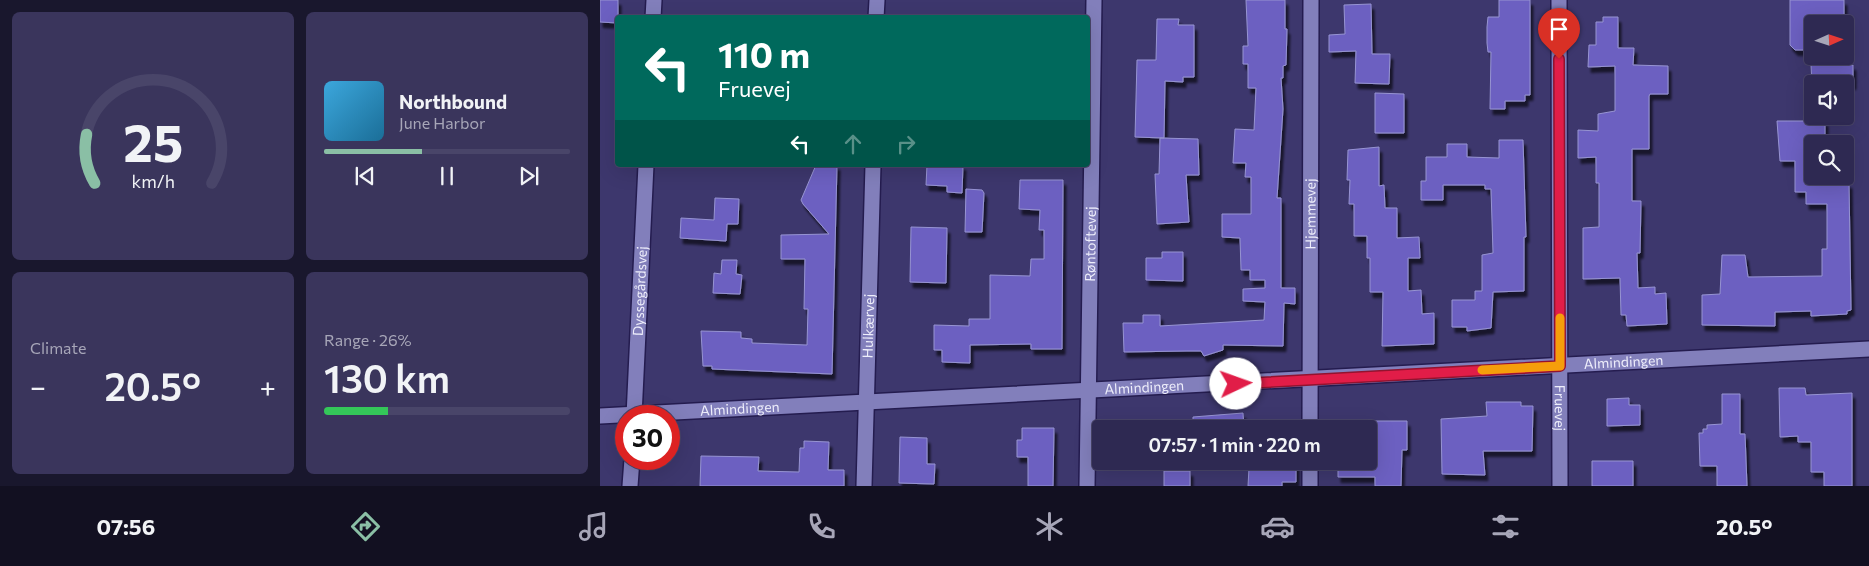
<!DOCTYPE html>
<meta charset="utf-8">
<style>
body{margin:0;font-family:Commissioner,sans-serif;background:#3a355c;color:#f1f3f6;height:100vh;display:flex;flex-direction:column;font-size:19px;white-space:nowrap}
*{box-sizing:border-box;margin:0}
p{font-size:16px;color:#a7a6b8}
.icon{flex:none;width:28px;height:28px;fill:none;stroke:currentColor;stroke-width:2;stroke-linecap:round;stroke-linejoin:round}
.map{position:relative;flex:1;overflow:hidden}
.details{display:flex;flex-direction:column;gap:12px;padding:12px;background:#19172d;width:600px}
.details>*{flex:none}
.hud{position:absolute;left:15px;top:15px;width:475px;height:152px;border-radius:5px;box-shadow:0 5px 20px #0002,0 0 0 1px #494569;background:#00695c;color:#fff;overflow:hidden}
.needle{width:32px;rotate:87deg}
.buttons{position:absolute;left:1204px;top:15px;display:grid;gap:10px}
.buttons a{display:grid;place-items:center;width:50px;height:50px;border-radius:5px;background:#2e2952;box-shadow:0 5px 20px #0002,0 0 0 1px #494569;font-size:25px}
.speed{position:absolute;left:15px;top:405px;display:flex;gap:10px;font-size:25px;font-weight:700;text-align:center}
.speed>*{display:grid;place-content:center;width:65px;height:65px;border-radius:50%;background:#2e2952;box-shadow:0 5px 20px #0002,0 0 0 1px #494569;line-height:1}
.speed .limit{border:8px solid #d22;background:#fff;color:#111}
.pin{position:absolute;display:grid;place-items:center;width:42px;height:42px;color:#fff;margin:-51px -21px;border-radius:50% 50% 50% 0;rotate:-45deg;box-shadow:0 0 5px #0007}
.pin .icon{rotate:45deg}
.me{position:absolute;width:55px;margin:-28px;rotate:87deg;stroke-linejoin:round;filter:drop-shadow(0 0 4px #0008)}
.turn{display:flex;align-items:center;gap:18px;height:105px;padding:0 20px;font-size:22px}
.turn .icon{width:65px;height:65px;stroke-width:2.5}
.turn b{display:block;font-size:35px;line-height:42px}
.lanes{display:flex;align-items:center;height:48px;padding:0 20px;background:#0003;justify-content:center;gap:25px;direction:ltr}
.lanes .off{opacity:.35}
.big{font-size:38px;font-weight:600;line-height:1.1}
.details .tile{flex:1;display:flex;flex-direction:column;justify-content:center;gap:8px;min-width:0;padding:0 18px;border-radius:8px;background:#3a355c}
.details .dial{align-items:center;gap:0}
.dial svg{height:130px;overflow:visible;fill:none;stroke:#494569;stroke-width:7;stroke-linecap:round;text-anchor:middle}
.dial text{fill:#f1f3f6;stroke:none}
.song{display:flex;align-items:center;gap:15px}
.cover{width:60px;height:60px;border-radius:8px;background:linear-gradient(135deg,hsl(200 70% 55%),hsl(200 70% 35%))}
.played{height:5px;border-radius:2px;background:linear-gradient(90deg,#8abfa5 40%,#494569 40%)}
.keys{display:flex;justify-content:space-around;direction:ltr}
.heat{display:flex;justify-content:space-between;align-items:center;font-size:28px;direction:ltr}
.charge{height:8px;border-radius:4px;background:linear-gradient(90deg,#34c759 26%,#494569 0)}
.details .tiles{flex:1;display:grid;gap:12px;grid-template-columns:repeat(2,1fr)}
.trip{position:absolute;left:492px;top:420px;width:285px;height:50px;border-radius:5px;background:#2e2952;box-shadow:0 5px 20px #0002,0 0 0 1px #494569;font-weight:600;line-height:50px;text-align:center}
.tab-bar{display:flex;height:80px;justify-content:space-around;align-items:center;background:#121021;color:#a7a6b8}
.tab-bar .icon{width:35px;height:35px}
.tab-bar .selected{color:#8abfa5}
.tab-bar b{font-size:22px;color:#f1f3f6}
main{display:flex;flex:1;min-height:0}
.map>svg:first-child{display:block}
</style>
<main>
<section class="details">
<div class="tiles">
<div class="tile dial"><svg viewBox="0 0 100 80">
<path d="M14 69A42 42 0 1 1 86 69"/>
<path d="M14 69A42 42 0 0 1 9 39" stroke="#8abfa5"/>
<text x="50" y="56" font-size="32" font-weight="700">25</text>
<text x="50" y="72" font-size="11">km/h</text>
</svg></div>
<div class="tile">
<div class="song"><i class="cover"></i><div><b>Northbound</b><p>June Harbor</p></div></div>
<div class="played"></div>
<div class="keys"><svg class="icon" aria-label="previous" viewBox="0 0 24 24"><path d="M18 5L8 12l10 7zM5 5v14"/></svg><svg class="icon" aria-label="pause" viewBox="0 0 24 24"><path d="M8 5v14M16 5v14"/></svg><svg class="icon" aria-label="next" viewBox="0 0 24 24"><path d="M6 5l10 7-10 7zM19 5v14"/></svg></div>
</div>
<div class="tile"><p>Climate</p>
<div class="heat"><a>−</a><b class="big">20.5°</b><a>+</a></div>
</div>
<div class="tile"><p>Range · 26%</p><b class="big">130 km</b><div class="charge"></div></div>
</div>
</section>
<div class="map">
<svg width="1269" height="486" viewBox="0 0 1269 486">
<defs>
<filter id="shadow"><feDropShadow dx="3" dy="5.5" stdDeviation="1" flood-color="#0009"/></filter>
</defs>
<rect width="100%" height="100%" fill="#3d376d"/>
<!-- building -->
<path fill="#6c61c1" stroke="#9794d2" filter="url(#shadow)" d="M0 0H18V23L0 22Z
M646 0H685V29H687L686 65 683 66V78H681L683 109 677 198H681V288H695V304L684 303 683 346 623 345V350L604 356 601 351H587L524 352 523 323H543V315H560V326L664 320 665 302 643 301V289L665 288V280H650V270H641L640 238 622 237V214H651V177H645L646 163H633L635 129 654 130 656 88H648V64H643V46H648Z
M899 0H930V95H925V101H905V109H890L891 52H888L887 43V27L888 17H899Z
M1190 0H1244V24H1212V50H1195L1190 45Z
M771 4 772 54H790L789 84 755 83 756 51 729 52V35L745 34 744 5Z
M1003 17H1018V48H1034L1033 65 1068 66V94H1050L1049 96V149H1032V201H1041L1040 253H1037L1038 288 1055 287V294L1066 293 1067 324 1027 326 1026 315H1021L1020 278 983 279V228L999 227V183H996V157L978 158V130L998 131V114L1015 111V66L988 67 989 45H996V22H1003Z
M557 19H579L578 25H594V77H583V82L565 81 564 138 535 137 537 60H556Z
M1211 65H1253V84H1212Z
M775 93 804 94V133H775Z
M1177 121H1225V144H1212V176H1245V183H1249L1251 310 1247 311V314L1211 316V311L1175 312V326L1102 325V295L1120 294 1122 255H1145L1148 277 1222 276V249H1227V204H1206V192H1195V161H1180Z
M560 138 598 139 599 175H586L589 222 557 224 555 174H559Z
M899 140H923L926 237H924V291L893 292 891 328 867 331V327H852V300H875V291H882V255L893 253 891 189H885V185H843V200H821V181H826V157H847V144H867V157L899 158Z
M779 147V186L784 185 785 208H797V238L819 237 820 258H808V291L821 290 822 314 834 313V344L782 346 783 292H770V258H767V236H754V204H749L750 180H747L748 150Z
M216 165H237L232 374 112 369V366H103L101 331 141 332V338L152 339V343L207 345 208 309H204L205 259H181V235L229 234 203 204 201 200Z
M327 165H363L362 193 347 192V186L326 185Z
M420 180H463L462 349H431V344L370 345V363L342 362V350H334V325L369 326V319H390V275L430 276 431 259H444V230H439L440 210 419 209Z
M366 189 382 190 384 193 382 232H365Z
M115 198 139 199 138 224H127L126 241 80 238 81 218 114 220Z
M311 227 347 228 346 283 310 282Z
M562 252H583V281L546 280V258H562Z
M122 260H137L136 274 142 275 140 294 113 293 114 273 121 274Z
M1179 388H1205L1206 395 1252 393V486H1224V472H1211V442H1198V436L1180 437Z
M1122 394H1140V434H1145L1147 486H1117V466H1100L1099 433H1103V429H1107V425L1122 424Z
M1029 398V405H1040V425L1007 426V399Z
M886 402H921V406H933L932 451H883L885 475 842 474 841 419 887 416Z
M643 413 644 429H593V417Z
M769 421H807V450H802L801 486H775V477H738V461H769Z
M422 428H454L453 486H428V457H417V440H422Z
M300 437 327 438V464H335L334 484 299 483Z
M204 441 229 442 228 470H244V486H100L101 456 159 457 158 471 199 472 200 448H204Z
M992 461H1033V486H992Z
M662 462 696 463V482H682V486H648L649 468 661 469Z
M564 471H590V486H564Z"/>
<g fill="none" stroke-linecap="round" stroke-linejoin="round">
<defs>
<g id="minor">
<path id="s1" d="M959 0 960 486"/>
<path d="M53 18 54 0"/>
<path d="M276 18 277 0"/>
<path id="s2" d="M0 416 1269 349"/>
<path id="s3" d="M34 416 46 165"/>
<path id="s4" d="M710 429 711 0"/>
<path d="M710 461V486"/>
<path d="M30 486 32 459"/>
<path id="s5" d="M264 486 273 165"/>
<path id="s6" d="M487 486 494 0"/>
</g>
</defs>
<!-- minor casing -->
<use href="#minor" stroke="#241c4f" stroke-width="18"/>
<!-- minor -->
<use href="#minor" stroke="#827fbb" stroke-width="15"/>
</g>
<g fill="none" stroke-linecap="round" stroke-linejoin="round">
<defs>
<path id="route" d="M636 384 960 366 959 59"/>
</defs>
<!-- route casing -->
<use href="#route" stroke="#92132f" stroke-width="12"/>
<!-- route -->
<use href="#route" stroke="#e11d48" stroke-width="9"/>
<!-- slow -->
<path stroke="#f59e0b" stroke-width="9" d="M882 370 960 366V318"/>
</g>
<g text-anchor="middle" stroke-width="5" stroke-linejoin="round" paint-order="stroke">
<!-- street labels -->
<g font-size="14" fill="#eeeefb" stroke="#25233b">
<text dy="5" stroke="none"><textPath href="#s4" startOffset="215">Hjemmevej</textPath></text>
<text dy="5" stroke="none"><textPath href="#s6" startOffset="242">Røntoftevej</textPath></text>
<text dy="5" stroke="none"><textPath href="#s3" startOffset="125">Dyssegårdsvej</textPath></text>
<text dy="5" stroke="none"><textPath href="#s5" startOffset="160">Hulkærvej</textPath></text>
<text dy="5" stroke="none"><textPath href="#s2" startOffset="1025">Almindingen</textPath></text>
<text dy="5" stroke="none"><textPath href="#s2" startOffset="545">Almindingen</textPath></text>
<text dy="5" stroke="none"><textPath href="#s1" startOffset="408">Fruevej</textPath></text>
<text dy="5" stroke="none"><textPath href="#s2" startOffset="140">Almindingen</textPath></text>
</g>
</g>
</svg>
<div class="buttons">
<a><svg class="needle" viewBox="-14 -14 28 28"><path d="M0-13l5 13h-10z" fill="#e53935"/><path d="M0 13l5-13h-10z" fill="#a7a6b8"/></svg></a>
<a><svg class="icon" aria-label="sound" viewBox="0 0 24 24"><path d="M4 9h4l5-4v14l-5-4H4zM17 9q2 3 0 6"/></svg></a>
<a><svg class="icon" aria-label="search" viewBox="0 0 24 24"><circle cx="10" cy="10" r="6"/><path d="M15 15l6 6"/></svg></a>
</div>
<div class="speed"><div class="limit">30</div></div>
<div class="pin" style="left:959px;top:59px;background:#d93025"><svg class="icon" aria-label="arrive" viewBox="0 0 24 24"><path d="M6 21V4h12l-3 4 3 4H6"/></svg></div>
<svg class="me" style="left:636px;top:384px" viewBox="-20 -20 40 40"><circle r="19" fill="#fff"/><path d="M0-13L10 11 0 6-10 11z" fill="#e11d48"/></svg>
<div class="trip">07:57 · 1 min · 220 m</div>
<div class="hud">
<div class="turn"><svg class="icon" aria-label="left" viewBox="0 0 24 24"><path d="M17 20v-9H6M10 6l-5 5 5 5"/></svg><div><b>110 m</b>Fruevej</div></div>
<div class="lanes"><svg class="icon" aria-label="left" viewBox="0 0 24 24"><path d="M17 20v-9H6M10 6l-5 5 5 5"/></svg><svg class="icon off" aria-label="ahead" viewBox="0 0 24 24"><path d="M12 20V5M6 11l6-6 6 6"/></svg><svg class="icon off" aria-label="right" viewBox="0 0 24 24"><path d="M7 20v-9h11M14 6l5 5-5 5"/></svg></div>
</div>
</div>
</main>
<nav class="tab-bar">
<b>07:56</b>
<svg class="icon selected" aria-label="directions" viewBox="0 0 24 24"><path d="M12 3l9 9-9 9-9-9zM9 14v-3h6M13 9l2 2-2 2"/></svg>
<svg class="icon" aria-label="music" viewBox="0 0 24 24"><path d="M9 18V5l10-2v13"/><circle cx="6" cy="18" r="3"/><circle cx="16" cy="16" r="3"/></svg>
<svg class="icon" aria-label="phone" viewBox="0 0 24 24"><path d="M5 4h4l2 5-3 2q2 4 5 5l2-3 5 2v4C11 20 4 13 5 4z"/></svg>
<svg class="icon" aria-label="climate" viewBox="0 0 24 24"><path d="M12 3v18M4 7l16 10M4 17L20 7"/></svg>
<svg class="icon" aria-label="car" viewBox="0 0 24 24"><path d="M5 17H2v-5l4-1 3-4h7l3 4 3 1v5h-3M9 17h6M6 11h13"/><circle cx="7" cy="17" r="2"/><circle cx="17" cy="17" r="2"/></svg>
<svg class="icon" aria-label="filters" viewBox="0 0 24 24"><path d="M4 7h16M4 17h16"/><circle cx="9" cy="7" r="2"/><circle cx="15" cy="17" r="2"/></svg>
<b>20.5°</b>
</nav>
